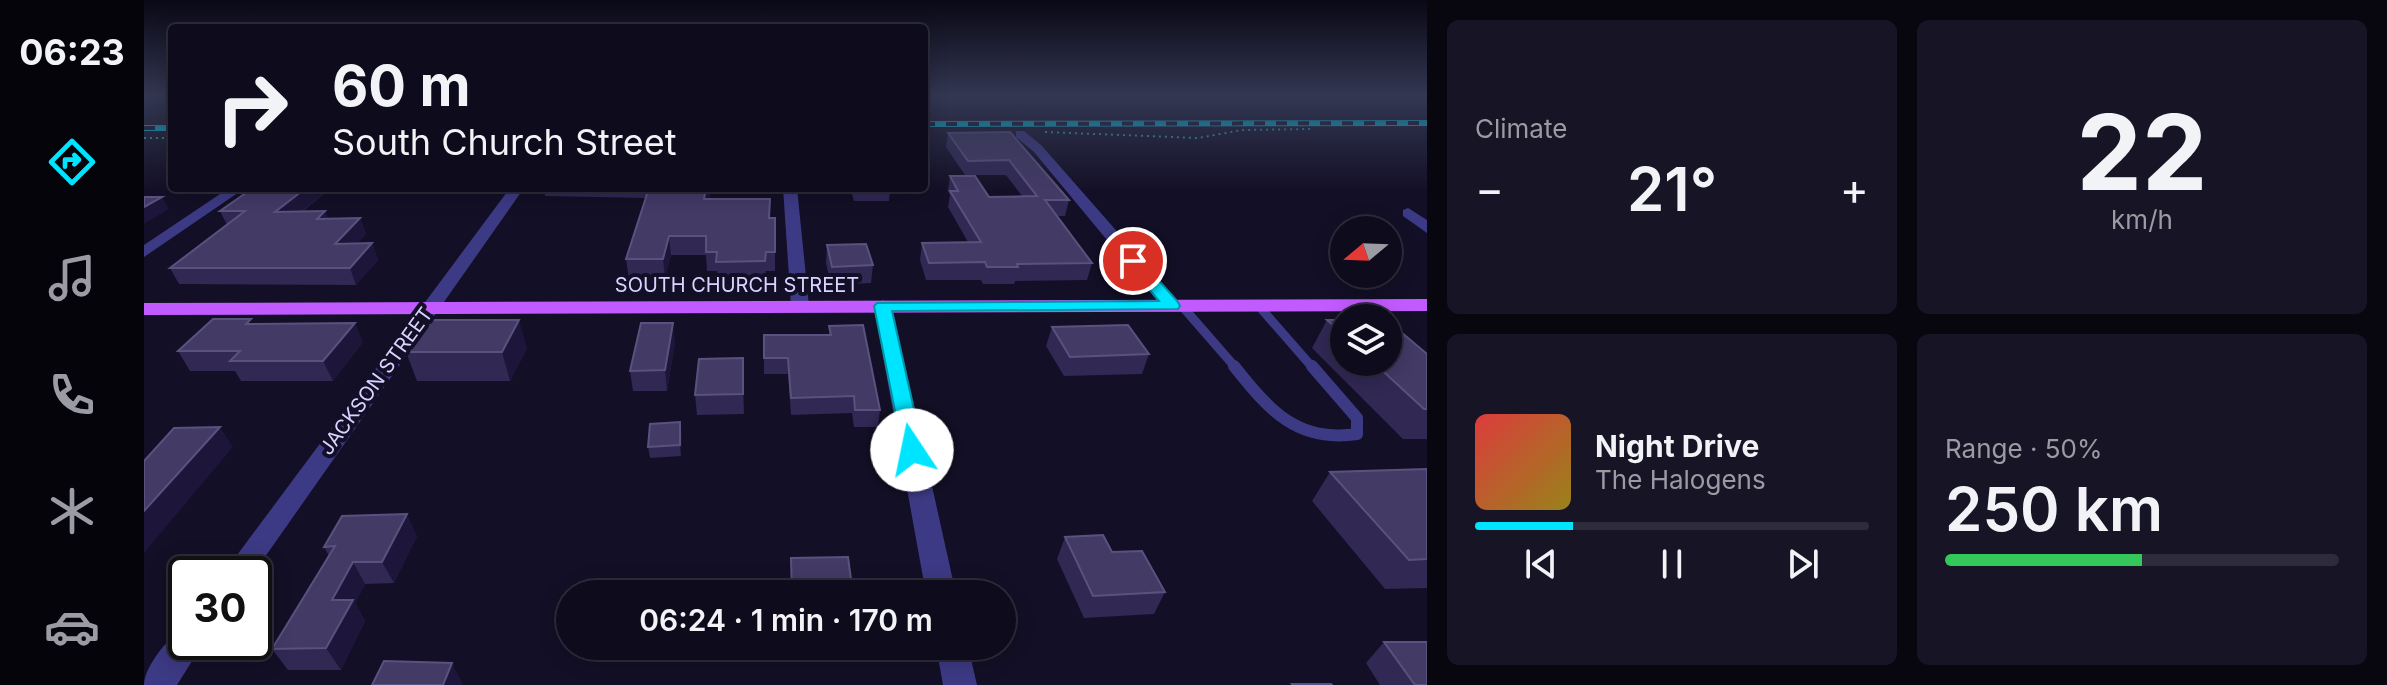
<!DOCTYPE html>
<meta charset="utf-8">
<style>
body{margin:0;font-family:Inter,sans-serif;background:#171425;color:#f1f3f6;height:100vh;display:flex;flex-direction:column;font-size:30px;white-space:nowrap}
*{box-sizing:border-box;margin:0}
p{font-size:26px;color:#9b9ba3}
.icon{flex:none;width:44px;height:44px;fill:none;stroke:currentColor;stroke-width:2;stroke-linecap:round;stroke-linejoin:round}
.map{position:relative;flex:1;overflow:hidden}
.details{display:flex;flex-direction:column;gap:20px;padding:20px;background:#08060f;width:960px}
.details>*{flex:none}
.hud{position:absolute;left:24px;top:24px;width:760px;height:168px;border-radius:8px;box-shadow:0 4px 20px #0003,0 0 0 2px #2e2b3b;background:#0e0b1c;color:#f1f3f6;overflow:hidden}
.needle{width:52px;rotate:251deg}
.tools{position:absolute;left:1186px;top:216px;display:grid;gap:16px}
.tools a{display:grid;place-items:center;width:72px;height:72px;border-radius:50%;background:#0e0b1c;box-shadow:0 4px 20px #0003,0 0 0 2px #2e2b3b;font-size:40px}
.speed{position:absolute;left:24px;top:556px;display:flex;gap:16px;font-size:40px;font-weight:700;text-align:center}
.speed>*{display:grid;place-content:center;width:104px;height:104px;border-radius:50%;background:#0e0b1c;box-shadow:0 4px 20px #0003,0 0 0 2px #2e2b3b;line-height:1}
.speed .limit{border:4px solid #111;border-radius:12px;background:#fff;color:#111}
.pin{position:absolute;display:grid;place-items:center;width:68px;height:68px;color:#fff;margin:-34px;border:4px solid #fff;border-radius:50%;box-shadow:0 2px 8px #0007}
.me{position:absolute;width:88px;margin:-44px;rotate:349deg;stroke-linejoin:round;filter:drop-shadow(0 0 6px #0008)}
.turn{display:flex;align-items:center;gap:28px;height:168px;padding:0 32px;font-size:36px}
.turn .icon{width:104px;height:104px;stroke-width:2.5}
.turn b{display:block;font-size:56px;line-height:68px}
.big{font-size:60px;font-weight:600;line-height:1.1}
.details .card{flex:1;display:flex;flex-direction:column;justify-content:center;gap:12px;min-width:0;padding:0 28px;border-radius:12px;background:#171425}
.details .dial{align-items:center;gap:0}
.dial b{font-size:104px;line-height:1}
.song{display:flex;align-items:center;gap:24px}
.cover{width:96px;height:96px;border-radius:12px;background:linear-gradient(135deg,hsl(0 70% 55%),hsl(50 70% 35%))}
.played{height:8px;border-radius:4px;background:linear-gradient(90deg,#00e5ff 25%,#2e2b3b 25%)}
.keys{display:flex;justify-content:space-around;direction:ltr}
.heat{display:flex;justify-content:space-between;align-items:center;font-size:44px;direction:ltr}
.charge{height:12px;border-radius:6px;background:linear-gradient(90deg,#34c759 50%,#2e2b3b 0)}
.details .tiles{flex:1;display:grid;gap:20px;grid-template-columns:repeat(2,1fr)}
.trip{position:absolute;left:412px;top:580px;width:460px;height:80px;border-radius:40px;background:#0e0b1c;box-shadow:0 4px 20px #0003,0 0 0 2px #2e2b3b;font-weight:600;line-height:80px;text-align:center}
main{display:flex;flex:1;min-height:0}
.dock{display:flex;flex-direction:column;width:144px;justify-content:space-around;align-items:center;background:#06040b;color:#9b9ba3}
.dock .icon{width:56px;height:56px}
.dock .selected{color:#00e5ff}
.dock b{font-size:36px;color:#f1f3f6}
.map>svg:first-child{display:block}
</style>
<main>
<nav class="dock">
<b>06:23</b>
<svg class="icon selected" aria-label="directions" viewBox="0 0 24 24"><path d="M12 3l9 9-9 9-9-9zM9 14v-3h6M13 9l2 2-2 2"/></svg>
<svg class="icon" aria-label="music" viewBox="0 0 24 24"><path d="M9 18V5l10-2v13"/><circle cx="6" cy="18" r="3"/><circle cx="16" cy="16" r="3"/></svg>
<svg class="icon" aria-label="phone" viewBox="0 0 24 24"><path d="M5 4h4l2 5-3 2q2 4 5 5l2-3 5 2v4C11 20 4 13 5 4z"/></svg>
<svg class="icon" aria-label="climate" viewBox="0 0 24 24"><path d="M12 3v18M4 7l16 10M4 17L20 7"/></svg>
<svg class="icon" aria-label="car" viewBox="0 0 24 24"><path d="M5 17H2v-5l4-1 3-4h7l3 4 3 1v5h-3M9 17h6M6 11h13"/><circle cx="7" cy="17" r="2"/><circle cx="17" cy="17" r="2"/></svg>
</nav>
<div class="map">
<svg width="1283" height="685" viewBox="0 0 1283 685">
<rect width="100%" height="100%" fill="#130f26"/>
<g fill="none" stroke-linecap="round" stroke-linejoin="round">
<!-- path -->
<path stroke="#2fb8b0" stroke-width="2" stroke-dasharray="2 4" stroke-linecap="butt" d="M901 132 1054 138 1098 130 1166 129
M0 138H28"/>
<!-- service-far1 -->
<path stroke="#3d3a85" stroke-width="9" d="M1114 305 1169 368
M1038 306 1092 368"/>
<!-- service -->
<path stroke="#3d3a85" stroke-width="12" d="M1090 366C1125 410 1153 443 1213 434V418L1168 366"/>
<!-- minor -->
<path fill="#3d3a85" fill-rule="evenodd" d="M872 131H880L898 146 1035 302 1037 306 1035 310H1021L890 152 872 137Z
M85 188H101L0 257V245Z
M366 188H380L109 574H79Z
M639 188H653L665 306 656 312 647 306Z
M1264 208 1283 220V233L1259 216V210Z
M739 300 748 306 812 594H782L730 306Z
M42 628V642H60L33 685H0C0 667 26 634 42 628Z
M792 646H824L833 685H799Z"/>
<!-- primary -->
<path fill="#c25bff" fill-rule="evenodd" d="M1283 299V311L0 315V303Z"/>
<defs>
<path id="rail" d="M780 124 1283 123
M0 128H28"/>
</defs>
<!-- rail casing -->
<use href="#rail" stroke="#00e5ff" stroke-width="6"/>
<!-- rail -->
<use href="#rail" stroke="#130f26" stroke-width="4" stroke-dasharray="11" stroke-linecap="butt"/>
</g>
<!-- wall -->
<path fill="#312854" d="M866 132 925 200 921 216H913L948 263 943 280 871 281 870 284H839L837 280H782L776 260 778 243 824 242 804 207 806 195 804 191 806 176 845 197 878 196 862 175H821L802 147 804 133Z
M109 188H187L158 212 181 211 184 219 216 218 222 234 213 244 228 243 234 260 212 285 35 284 26 268 83 225 76 211Z
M400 188H567L565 199 627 218H631V271H622L621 280 574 281 573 271H563L562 255H527L521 278 485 279 482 259 502 198 401 196Z
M706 188H746L745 201H710Z
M683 245 729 265 727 283 687 285 682 263Z
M1183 320H1200V362H1244L1283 354V439H1259L1168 348Z
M110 324 219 342 189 381H97L91 371H46L34 351Z
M685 326 736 410 734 427H710L708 413 647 415 644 374H620V358L685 335Z
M908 327 1005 354 998 374 920 376 902 346Z
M531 342 523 391H489L486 371Z
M383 348 366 381H273L262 352Z
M600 378V414L553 415 551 395Z
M536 422 537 456 506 458 504 447Z
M1283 469V588L1241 589 1168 501 1186 472Z
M273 536 250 583 221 584 211 603 221 621 197 670H144L128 649 185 556 180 547Z
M921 537 968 552 1021 592 1010 614 940 618 913 559Z
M1240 642 1283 685H1236L1222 663Z"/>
<!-- shaded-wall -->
<path fill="#1d163a" d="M162 188H187L138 227 131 212Z
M562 188H567L561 217 560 199Z
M18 197 25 209 0 224V207Z
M181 211 188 227 173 219Z
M216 218 222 234 198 260 191 244Z
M525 236 527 255 521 278 519 259Z
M228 243 234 260 212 285 206 268Z
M375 320 383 348 366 381 358 352Z
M211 323 219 342 189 381 179 361Z
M529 323 531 342 523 391 521 370Z
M599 358 600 378V414L599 394Z
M536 422 538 433 537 456 536 445Z
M76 427 89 447 0 553V511Z
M263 514 273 536 250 583 238 562Z
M209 562 221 584 211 603 221 621 197 670 182 648 188 600Z
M308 663 319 685H299Z"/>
<!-- building -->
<path fill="#433a66" stroke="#5a527e" stroke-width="2" d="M866 132 925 200H901L948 263 873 264 874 267H843L841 262 785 263 778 243 837 242 806 191H814L806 176H831L845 197 893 196 865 160 824 161 804 133Z
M109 188H162L131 212 181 211 173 219 216 218 191 244 228 243 206 268H26L101 211H76Z
M505 188H562L560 199H626L625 218H631V252H622L621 261 572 262 573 252H562V236H525L519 259H482Z
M0 197H18L0 207Z
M722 244 729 265 688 267 683 245Z
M69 319H107L102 324 211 323 179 361H86L96 351H34Z
M285 320H375L358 352H262Z
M1183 320H1200V335Z
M1244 321 1283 354V409H1280L1229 362H1244Z
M497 323H529L521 370 486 371Z
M719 325 736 410H711L710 396 647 398 644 358H620V335H687L685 326Z
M984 325 1005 354 926 357 908 327Z
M599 358V394L551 395 555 359Z
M536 422V445L504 447 506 424Z
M76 427 0 511V461L30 428Z
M1283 469V559L1265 560 1186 472Z
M263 514 238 562H209L188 600H209L182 648 128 649 191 546 180 547 198 516Z
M959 535 968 552 998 551 1021 592 949 596 921 537Z
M704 557 709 594H648L647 558Z
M1240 642H1283V685H1271Z
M240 661 308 663 299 685H228Z
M1148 684H1187L1188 685H1149Z"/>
<!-- sky -->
<linearGradient id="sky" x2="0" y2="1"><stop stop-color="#0a0815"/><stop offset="0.5" stop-color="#333752"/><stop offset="1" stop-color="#333752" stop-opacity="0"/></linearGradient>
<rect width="1283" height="192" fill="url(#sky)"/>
<!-- route -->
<path fill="#00e5ff" stroke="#0095a6" stroke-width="2" d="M989 256 995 258 1034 302 1036 306 1034 309 748 311 779 450 776 456H760L730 306 733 303 1015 301 982 261Z"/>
<g text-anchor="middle" stroke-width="8" stroke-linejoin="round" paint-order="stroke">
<!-- street labels -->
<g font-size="20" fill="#d9d4ff" stroke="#130f26">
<text x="593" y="292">SOUTH CHURCH STREET</text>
<text transform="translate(232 381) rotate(-54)" y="7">JACKSON STREET</text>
</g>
</g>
</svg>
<div class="tools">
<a><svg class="needle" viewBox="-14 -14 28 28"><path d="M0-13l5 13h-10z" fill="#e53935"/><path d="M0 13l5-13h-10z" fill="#9b9ba3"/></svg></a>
<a><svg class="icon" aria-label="layers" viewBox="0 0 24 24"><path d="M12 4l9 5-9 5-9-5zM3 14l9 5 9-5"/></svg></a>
</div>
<div class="speed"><div class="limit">30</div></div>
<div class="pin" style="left:989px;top:261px;background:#d93025"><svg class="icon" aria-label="arrive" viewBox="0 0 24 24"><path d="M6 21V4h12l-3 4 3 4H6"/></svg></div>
<svg class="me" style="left:768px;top:450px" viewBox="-20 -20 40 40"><circle r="19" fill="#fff"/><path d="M0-13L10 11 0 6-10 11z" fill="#00e5ff"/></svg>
<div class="trip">06:24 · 1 min · 170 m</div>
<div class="hud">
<div class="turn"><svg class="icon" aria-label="right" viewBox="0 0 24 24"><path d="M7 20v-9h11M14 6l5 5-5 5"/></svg><div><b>60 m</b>South Church Street</div></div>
</div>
</div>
<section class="details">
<div class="tiles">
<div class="card"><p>Climate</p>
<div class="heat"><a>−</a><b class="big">21°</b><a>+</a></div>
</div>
<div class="card dial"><b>22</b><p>km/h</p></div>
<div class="card">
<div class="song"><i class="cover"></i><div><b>Night Drive</b><p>The Halogens</p></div></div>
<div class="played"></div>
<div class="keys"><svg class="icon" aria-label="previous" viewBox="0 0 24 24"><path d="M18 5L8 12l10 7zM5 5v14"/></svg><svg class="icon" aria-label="pause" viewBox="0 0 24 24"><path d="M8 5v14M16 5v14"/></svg><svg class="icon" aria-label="next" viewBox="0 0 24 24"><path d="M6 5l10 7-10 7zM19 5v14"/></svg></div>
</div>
<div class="card"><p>Range · 50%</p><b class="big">250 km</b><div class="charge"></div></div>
</div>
</section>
</main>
